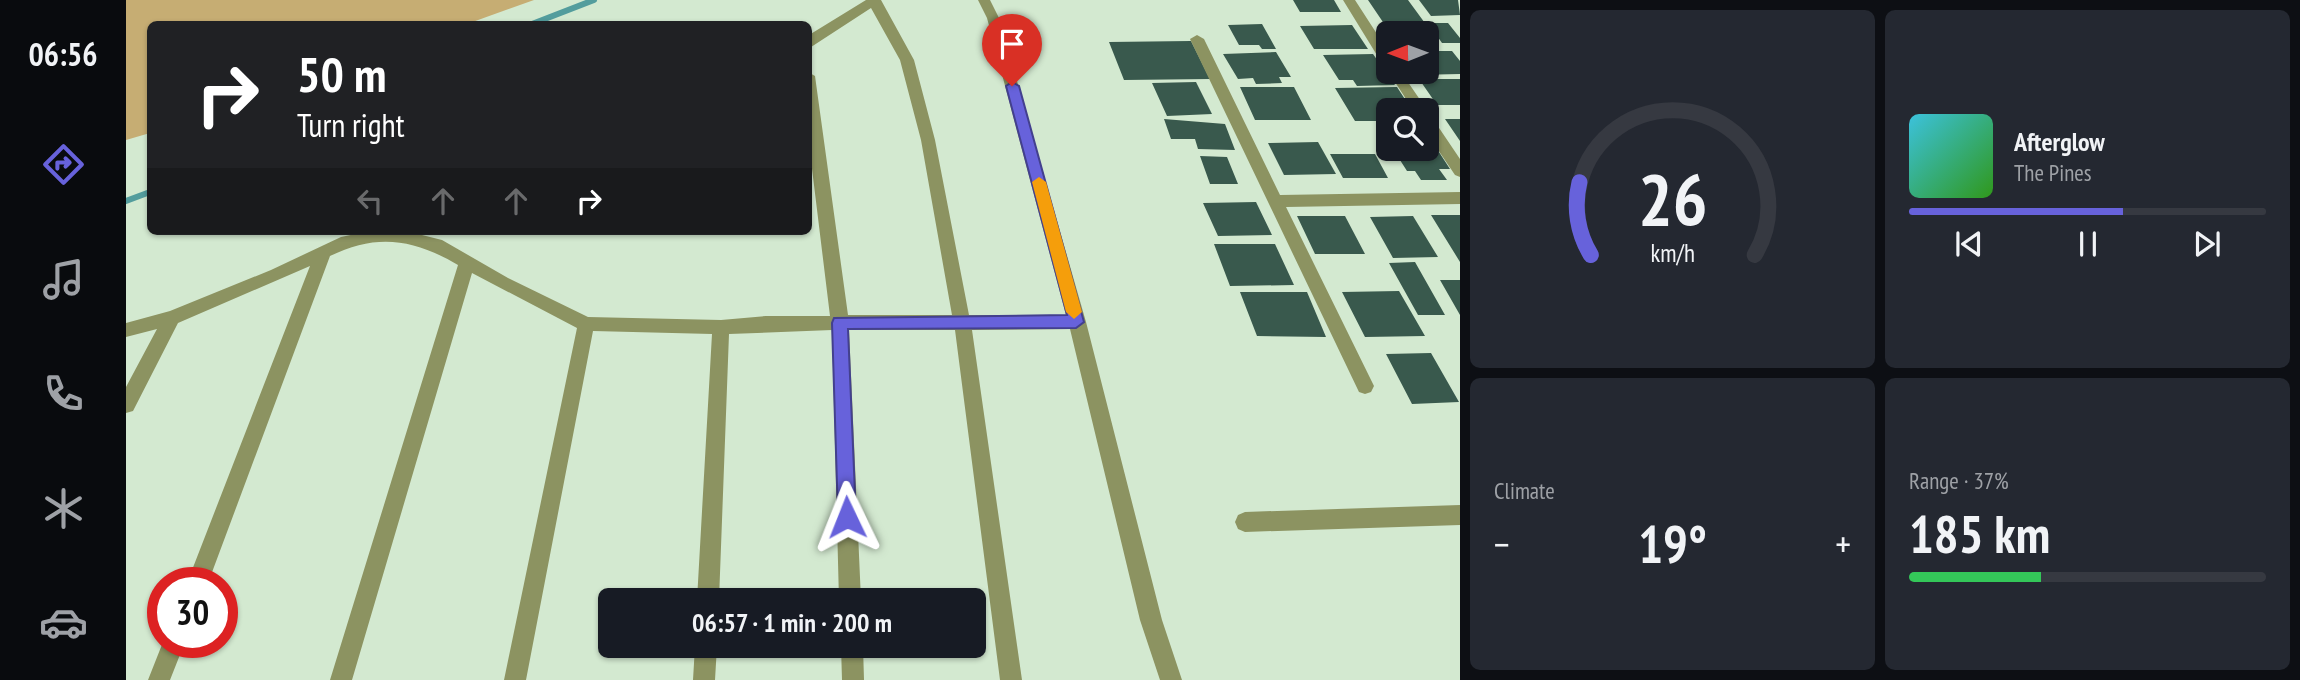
<!DOCTYPE html>
<meta charset="utf-8">
<style>
body{margin:0;font-family:"PT Sans Narrow",sans-serif;background:#242831;color:#f1f3f6;height:100vh;display:flex;flex-direction:column;font-size:26px;white-space:nowrap}
*{box-sizing:border-box;margin:0}
p{font-size:23px;color:#9ea1a6}
.icon{flex:none;width:38px;height:38px;fill:none;stroke:currentColor;stroke-width:2;stroke-linecap:round;stroke-linejoin:round}
.map{position:relative;flex:1;overflow:hidden}
.panel{display:flex;flex-direction:column;gap:10px;padding:10px;background:#0d0f14;width:840px}
.panel>*{flex:none}
.banner{position:absolute;left:21px;top:21px;width:665px;height:214px;border-radius:10px;box-shadow:0 2px 5px #0004;background:#202124;color:#fff;overflow:hidden}
.needle{width:46px;rotate:269deg}
.buttons{position:absolute;left:1250px;top:21px;display:grid;gap:14px}
.buttons a{display:grid;place-items:center;width:63px;height:63px;border-radius:10px;background:#171b24;box-shadow:0 2px 5px #0004;font-size:35px}
.speed{position:absolute;left:21px;top:567px;display:flex;gap:14px;font-size:35px;font-weight:700;text-align:center}
.speed>*{display:grid;place-content:center;width:91px;height:91px;border-radius:50%;background:#171b24;box-shadow:0 2px 5px #0004;line-height:1}
.speed .limit{border:10px solid #d22;background:#fff;color:#111}
.pin{position:absolute;display:grid;place-items:center;width:60px;height:60px;color:#fff;margin:-72px -30px;border-radius:50% 50% 50% 0;rotate:-45deg;box-shadow:0 0 7px #0007}
.pin .icon{rotate:45deg}
.me{position:absolute;width:77px;margin:-38px;rotate:358deg;stroke-linejoin:round;filter:drop-shadow(0 0 5px #0008)}
.turn{display:flex;align-items:center;gap:24px;height:147px;padding:0 35px;font-size:32px}
.turn .icon{width:91px;height:91px;stroke-width:2.5}
.turn b{display:block;font-size:49px;line-height:60px}
.lanes{display:flex;align-items:center;height:66px;padding:0 35px;background:#0003;justify-content:center;gap:35px;direction:ltr}
.lanes .off{opacity:.35}
.big{font-size:52px;font-weight:800;line-height:1.1}
.panel .widget{flex:1;display:flex;flex-direction:column;justify-content:center;gap:10px;min-width:0;padding:0 24px;border-radius:10px;background:#242831}
.panel .dial{align-items:center;gap:0}
.dial svg{height:182px;overflow:visible;fill:none;stroke:#363941;stroke-width:7;stroke-linecap:round;text-anchor:middle}
.dial text{fill:#f1f3f6;stroke:none}
.song{display:flex;align-items:center;gap:21px}
.cover{width:84px;height:84px;border-radius:10px;background:linear-gradient(135deg,hsl(190 70% 55%),hsl(110 70% 35%))}
.played{height:7px;border-radius:4px;background:linear-gradient(90deg,#6762db 60%,#363941 60%)}
.keys{display:flex;justify-content:space-around;direction:ltr}
.heat{display:flex;justify-content:space-between;align-items:center;font-size:38px;direction:ltr}
.charge{height:10px;border-radius:5px;background:linear-gradient(90deg,#34c759 37%,#363941 0)}
.panel .tiles{flex:1;display:grid;gap:10px;grid-template-columns:repeat(2,1fr)}
.trip{position:absolute;left:472px;top:588px;width:388px;height:70px;border-radius:10px;background:#171b24;box-shadow:0 2px 5px #0004;font-weight:800;line-height:70px;text-align:center}
main{display:flex;flex:1;min-height:0}
.dock{display:flex;flex-direction:column;width:126px;justify-content:space-around;align-items:center;background:#090b0e;color:#9ea1a6}
.dock .icon{width:49px;height:49px}
.dock .current{color:#6762db}
.dock b{font-size:32px;color:#f1f3f6}
.map>svg:first-child{display:block}
</style>
<main>
<nav class="dock">
<b>06:56</b>
<svg class="icon current" aria-label="directions" viewBox="0 0 24 24"><path d="M12 3l9 9-9 9-9-9zM9 14v-3h6M13 9l2 2-2 2"/></svg>
<svg class="icon" aria-label="music" viewBox="0 0 24 24"><path d="M9 18V5l10-2v13"/><circle cx="6" cy="18" r="3"/><circle cx="16" cy="16" r="3"/></svg>
<svg class="icon" aria-label="phone" viewBox="0 0 24 24"><path d="M5 4h4l2 5-3 2q2 4 5 5l2-3 5 2v4C11 20 4 13 5 4z"/></svg>
<svg class="icon" aria-label="climate" viewBox="0 0 24 24"><path d="M12 3v18M4 7l16 10M4 17L20 7"/></svg>
<svg class="icon" aria-label="car" viewBox="0 0 24 24"><path d="M5 17H2v-5l4-1 3-4h7l3 4 3 1v5h-3M9 17h6M6 11h13"/><circle cx="7" cy="17" r="2"/><circle cx="17" cy="17" r="2"/></svg>
</nav>
<div class="map">
<svg width="1334" height="680" viewBox="0 0 1334 680">
<rect width="100%" height="100%" fill="#d3e9d0"/>
<!-- green -->
<path fill="#c6ad73" d="M0 0H408L341 24H24V133L0 140Z"/>
<g fill="none" stroke-linecap="round" stroke-linejoin="round">
<!-- stream -->
<path stroke="#539d9d" stroke-width="6" d="M406 24 468 0
M0 201 24 192"/>
</g>
<!-- building -->
<path fill="#39594d" d="M1167 0H1208L1215 12H1174Z
M1242 0H1282L1304 30 1263 31Z
M1293 0H1332L1334 15 1305 16Z
M1302 23H1322L1334 38V43H1316Z
M1136 24 1150 49H1136L1133 45H1113L1102 25Z
M1226 25 1242 49H1188L1174 26Z
M1065 41 1084 79 998 80 983 42Z
M1300 51H1326L1334 61V74L1289 75 1287 72H1300Z
M1150 52 1165 77H1153L1156 83 1130 84 1127 78 1112 79 1097 54Z
M1247 54 1269 85 1231 86 1227 80H1213L1197 55Z
M1293 79H1334V105H1311Z
M1070 82 1086 114 1041 116 1026 83Z
M1114 87H1168L1185 120H1129Z
M1271 87 1286 110H1262V121H1229L1209 88Z
M1038 119 1099 124 1109 150 1072 149 1069 139H1045Z
M1319 119H1334V141Z
M1192 142 1210 174 1158 175 1142 143Z
M1267 149H1311L1324 169H1313L1321 180H1295L1289 171H1281Z
M1204 154H1249L1262 178H1217Z
M1074 156 1101 157 1112 184H1084Z
M1130 202 1146 235 1092 236 1077 203Z
M1305 215H1334V262Z
M1171 216H1219L1239 254H1189Z
M1287 216 1312 257 1267 258 1244 217Z
M1088 244H1149L1168 285 1104 286Z
M1289 262 1319 315H1292L1263 263Z
M1314 280H1334V315Z
M1273 291 1299 336 1239 337 1216 292Z
M1114 292H1181L1200 337 1131 336Z
M1305 353 1333 402 1286 404 1260 354Z"/>
<g fill="none" stroke-linecap="round" stroke-linejoin="round">
<!-- minor -->
<path fill="#8c9361" fill-rule="evenodd" d="M740 0H755L788 60 809 140 843 315H940L861 18 852 0H864L873 18 960 322 1036 620 1056 680H1034L1014 620 944 329 846 330 896 680H874L829 330H723L735 600H713L706 330 603 334 593 600H571L586 334 467 331 400 680H378L451 328 346 273 226 680H204L332 265C288 239 251 233 204 256L82 583H61L184 266 52 323 7 411 0 413V387L31 329 0 337V323L44 311 145 270 215 237 244 231H280L316 240 382 278 462 317 595 320 640 316H704L682 136V72L689 76 722 315H826L795 140 774 60 745 8 682 49 683 35Z
M1217 0H1229L1262 51V66L1257 65Z
M1071 35 1078 39 1154 195 1334 192V204L1160 207 1248 386 1245 392 1239 394 1233 392 1064 39Z
M1262 71 1275 72 1299 107 1301 110 1300 111 1287 110Z
M1300 115 1305 116 1334 159V177L1329 175 1300 132Z
M1334 505V525L1119 532 1112 529 1109 522 1112 515 1119 512Z
M37 642H59L44 680H22Z
M569 646H591L589 680H567Z
M715 646H737L738 680H716Z"/>
</g>
<!-- route -->
<path fill="#6762db" stroke="#43408e" stroke-width="2" d="M886 82 893 86 958 322 950 328 722 329 730 517 727 523 721 526 715 523 712 517 706 323 708 318 941 315 880 86Z"/>
<!-- slow -->
<path fill="#f59e0b" d="M913 177 920 182 956 312 948 319 940 312 906 182Z"/>
</svg>
<div class="buttons">
<a><svg class="needle" viewBox="-14 -14 28 28"><path d="M0-13l5 13h-10z" fill="#e53935"/><path d="M0 13l5-13h-10z" fill="#9ea1a6"/></svg></a>
<a><svg class="icon" aria-label="search" viewBox="0 0 24 24"><circle cx="10" cy="10" r="6"/><path d="M15 15l6 6"/></svg></a>
</div>
<div class="speed"><div class="limit">30</div></div>
<div class="pin" style="left:886px;top:86px;background:#d93025"><svg class="icon" aria-label="arrive" viewBox="0 0 24 24"><path d="M6 21V4h12l-3 4 3 4H6"/></svg></div>
<svg class="me" style="left:721px;top:517px" viewBox="-20 -20 40 40"><path d="M0-17L14 15 0 8-14 15z" fill="#6762db" stroke="#fff" stroke-width="4"/></svg>
<div class="trip">06:57 · 1 min · 200 m</div>
<div class="banner">
<div class="turn"><svg class="icon" aria-label="right" viewBox="0 0 24 24"><path d="M7 20v-9h11M14 6l5 5-5 5"/></svg><div><b>50 m</b>Turn right</div></div>
<div class="lanes"><svg class="icon off" aria-label="left" viewBox="0 0 24 24"><path d="M17 20v-9H6M10 6l-5 5 5 5"/></svg><svg class="icon off" aria-label="ahead" viewBox="0 0 24 24"><path d="M12 20V5M6 11l6-6 6 6"/></svg><svg class="icon off" aria-label="ahead" viewBox="0 0 24 24"><path d="M12 20V5M6 11l6-6 6 6"/></svg><svg class="icon" aria-label="right" viewBox="0 0 24 24"><path d="M7 20v-9h11M14 6l5 5-5 5"/></svg></div>
</div>
</div>
<section class="panel">
<div class="tiles">
<div class="widget dial"><svg viewBox="0 0 100 80">
<path d="M14 69A42 42 0 1 1 86 69"/>
<path d="M14 69A42 42 0 0 1 9 37" stroke="#6762db"/>
<text x="50" y="56" font-size="32" font-weight="700">26</text>
<text x="50" y="72" font-size="11">km/h</text>
</svg></div>
<div class="widget">
<div class="song"><i class="cover"></i><div><b>Afterglow</b><p>The Pines</p></div></div>
<div class="played"></div>
<div class="keys"><svg class="icon" aria-label="previous" viewBox="0 0 24 24"><path d="M18 5L8 12l10 7zM5 5v14"/></svg><svg class="icon" aria-label="pause" viewBox="0 0 24 24"><path d="M8 5v14M16 5v14"/></svg><svg class="icon" aria-label="next" viewBox="0 0 24 24"><path d="M6 5l10 7-10 7zM19 5v14"/></svg></div>
</div>
<div class="widget"><p>Climate</p>
<div class="heat"><a>−</a><b class="big">19°</b><a>+</a></div>
</div>
<div class="widget"><p>Range · 37%</p><b class="big">185 km</b><div class="charge"></div></div>
</div>
</section>
</main>
